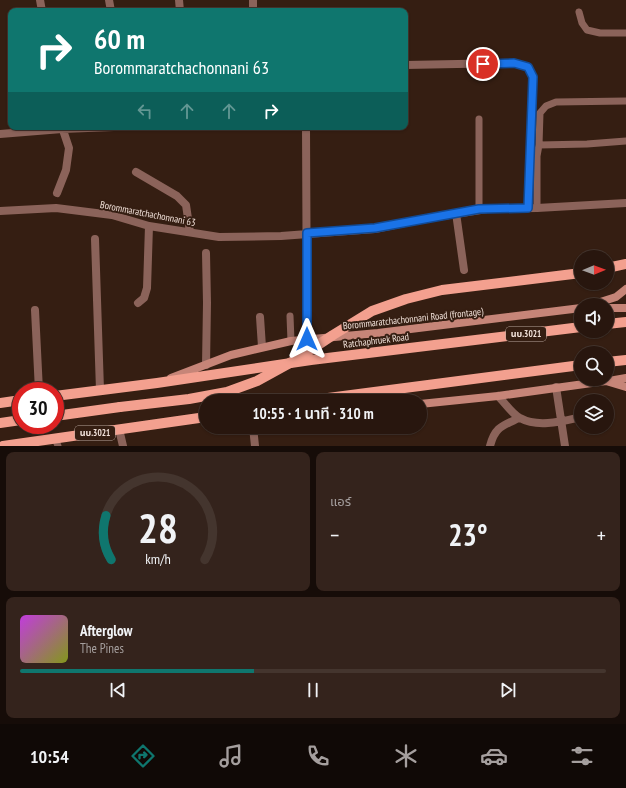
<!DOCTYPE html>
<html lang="th">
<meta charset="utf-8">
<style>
body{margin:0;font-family:"PT Sans Narrow","Noto Sans Thai",sans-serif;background:#34231c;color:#f1f3f6;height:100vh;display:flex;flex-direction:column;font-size:15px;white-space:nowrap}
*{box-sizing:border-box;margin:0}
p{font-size:13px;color:#a59f9e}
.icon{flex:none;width:22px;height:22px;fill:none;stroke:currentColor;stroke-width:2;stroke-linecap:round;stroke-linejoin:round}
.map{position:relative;height:446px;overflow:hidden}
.panel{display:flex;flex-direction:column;gap:6px;padding:6px;background:#160c08;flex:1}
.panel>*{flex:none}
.top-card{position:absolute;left:8px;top:8px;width:400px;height:122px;border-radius:8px;box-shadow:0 1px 3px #0004,0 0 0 1px #44352e;background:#0f766e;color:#fff;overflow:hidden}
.needle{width:26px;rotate:89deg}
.fabs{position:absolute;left:574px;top:250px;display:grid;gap:8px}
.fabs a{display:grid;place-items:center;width:40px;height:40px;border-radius:50%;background:#28160e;box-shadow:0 1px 3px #0004,0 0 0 1px #44352e;font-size:20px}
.speed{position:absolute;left:12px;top:382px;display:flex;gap:8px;font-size:20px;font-weight:700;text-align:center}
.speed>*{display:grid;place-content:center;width:52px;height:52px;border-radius:50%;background:#28160e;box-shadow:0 1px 3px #0004,0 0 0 1px #44352e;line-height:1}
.speed .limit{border:6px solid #d22;background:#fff;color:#111}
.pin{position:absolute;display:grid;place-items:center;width:34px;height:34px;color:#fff;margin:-17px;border:2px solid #fff;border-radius:50%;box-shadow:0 1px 4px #0007}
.me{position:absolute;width:44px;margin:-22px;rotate:0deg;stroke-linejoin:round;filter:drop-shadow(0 0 3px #0008)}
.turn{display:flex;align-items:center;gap:14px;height:84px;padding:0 20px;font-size:18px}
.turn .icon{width:52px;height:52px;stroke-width:2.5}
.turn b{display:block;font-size:28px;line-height:34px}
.lanes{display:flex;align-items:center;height:38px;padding:0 20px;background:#0003;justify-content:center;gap:20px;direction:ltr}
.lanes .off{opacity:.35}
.big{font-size:30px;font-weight:600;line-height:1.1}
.panel .tile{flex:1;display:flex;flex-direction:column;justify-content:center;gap:6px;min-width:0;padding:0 14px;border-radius:8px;background:#34231c}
.panel .dial{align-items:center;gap:0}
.dial svg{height:104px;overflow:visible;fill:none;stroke:#44352e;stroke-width:7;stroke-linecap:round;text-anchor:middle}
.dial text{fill:#f1f3f6;stroke:none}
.song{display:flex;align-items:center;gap:12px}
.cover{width:48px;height:48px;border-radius:6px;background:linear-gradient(135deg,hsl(290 70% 55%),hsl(70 70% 35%))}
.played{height:4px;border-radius:2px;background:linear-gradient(90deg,#0f766e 40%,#44352e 40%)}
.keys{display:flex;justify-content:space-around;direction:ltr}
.heat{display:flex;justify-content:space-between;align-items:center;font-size:22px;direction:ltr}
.panel .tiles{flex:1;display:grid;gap:6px;grid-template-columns:1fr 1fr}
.tile:last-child{grid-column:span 2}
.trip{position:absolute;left:199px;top:394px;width:228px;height:40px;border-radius:20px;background:#28160e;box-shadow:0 1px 3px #0004,0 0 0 1px #44352e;font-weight:600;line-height:40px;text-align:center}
.tab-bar{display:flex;height:64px;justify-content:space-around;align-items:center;background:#100906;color:#a59f9e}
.tab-bar .icon{width:28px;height:28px}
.tab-bar .active{color:#0f766e}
.tab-bar b{font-size:18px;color:#f1f3f6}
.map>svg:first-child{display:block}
</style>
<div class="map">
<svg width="626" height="446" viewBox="0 0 626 446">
<rect width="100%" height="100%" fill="#351e12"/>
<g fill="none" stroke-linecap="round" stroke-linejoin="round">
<!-- service -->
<path stroke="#8b635a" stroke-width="7" d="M579 12 582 23 587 30 600 33H626
M479 119V209
M539 145 587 144 626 141
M537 208V156L539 145 540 113 546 106 556 102 626 101
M290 316 291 341
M55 438 58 446"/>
<!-- minor -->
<path stroke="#8b635a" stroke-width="8" d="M40 0 42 11
M109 0 111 11
M179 0 180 11
M253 11V0
M405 65 514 63 528 67 533 77 528 208
M306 127 307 339
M0 134 62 129 114 127
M136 172 177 196 186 205 190 232
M57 193 66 170 69 148 62 127
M0 211 56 208 112 215 149 226 219 237 281 236 375 229 424 219 487 209 537 208 626 203
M456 213 464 270
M95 239 100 390
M138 303 144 298 147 288 149 226
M35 310 39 391
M260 317 262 347
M206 365 207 303 206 253
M556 387 565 446
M498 396C505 403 512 414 520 418 538 428 563 421 581 417
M607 411H610
M253 427 255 446
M119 429 123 446
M490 446C495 427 502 426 519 418"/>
<!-- secondary -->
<path stroke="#c68578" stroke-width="8" d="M591 305 616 297 626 289
M607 308H626
M171 378 231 355 291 341 378 333 581 308
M609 381 626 378
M420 404 498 396 606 381 626 387"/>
<!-- primary -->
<path stroke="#f3a08f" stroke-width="10" d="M607 268 626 264
M607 324 626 322
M607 362 626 360
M55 396 157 383 311 360 581 327
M305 401 581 365
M0 403 21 400
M55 416 120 407
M0 423 21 420
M3 446 206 417"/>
<!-- primary-bridge -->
<path stroke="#f3a08f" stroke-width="10" d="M120 407 189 399 227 392 257 381 297 359 333 335 372 311 406 299 442 290 581 273"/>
</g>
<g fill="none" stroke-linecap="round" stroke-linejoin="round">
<defs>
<path id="route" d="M307 339V233L375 228 479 209 528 208 533 77 528 67 514 63 483 64"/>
</defs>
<!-- route casing -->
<use href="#route" stroke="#114b97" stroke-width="10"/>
<!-- route -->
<use href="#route" stroke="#1a73e8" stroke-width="7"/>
</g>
<g text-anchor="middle" stroke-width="4" stroke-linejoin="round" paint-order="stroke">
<!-- shield labels -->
<g fill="#351e12" stroke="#b9a69d" stroke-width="1">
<rect x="506" y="327" width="40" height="14" rx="3"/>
<rect x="75" y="426" width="40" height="14" rx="3"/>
</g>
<g font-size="9" font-weight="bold" fill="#f1e1d9">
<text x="526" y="337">นบ.3021</text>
<text x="95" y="436">นบ.3021</text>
</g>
<!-- street labels -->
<g font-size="10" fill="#f1e1d9" stroke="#351e12">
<text transform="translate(148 213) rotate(11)" y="4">Borommaratchachonnani 63</text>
<text transform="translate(413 318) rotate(-6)" y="4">Borommaratchachonnani Road (frontage)</text>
<text transform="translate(376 340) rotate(-7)" y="4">Ratchaphruek Road</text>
</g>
</g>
</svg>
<div class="fabs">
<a><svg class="needle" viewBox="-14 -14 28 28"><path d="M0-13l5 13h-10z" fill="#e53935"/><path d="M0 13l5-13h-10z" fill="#a59f9e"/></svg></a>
<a><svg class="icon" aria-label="sound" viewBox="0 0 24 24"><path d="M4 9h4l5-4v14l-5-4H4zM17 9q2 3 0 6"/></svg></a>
<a><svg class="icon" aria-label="search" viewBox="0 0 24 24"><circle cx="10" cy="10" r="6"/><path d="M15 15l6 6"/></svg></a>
<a><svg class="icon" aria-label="layers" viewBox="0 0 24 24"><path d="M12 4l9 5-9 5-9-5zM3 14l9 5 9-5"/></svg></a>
</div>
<div class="speed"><div class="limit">30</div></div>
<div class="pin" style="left:483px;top:64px;background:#d93025"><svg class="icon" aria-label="arrive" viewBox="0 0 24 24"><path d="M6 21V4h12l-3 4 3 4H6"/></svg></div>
<svg class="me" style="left:307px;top:339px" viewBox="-20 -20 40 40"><path d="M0-17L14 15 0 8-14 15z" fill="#1a73e8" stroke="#fff" stroke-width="4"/></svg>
<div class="trip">10:55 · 1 นาที · 310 m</div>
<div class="top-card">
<div class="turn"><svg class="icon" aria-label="right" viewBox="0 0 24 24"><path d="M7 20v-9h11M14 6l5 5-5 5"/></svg><div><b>60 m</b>Borommaratchachonnani 63</div></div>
<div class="lanes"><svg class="icon off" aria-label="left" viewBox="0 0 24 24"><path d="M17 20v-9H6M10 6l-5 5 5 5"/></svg><svg class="icon off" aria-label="ahead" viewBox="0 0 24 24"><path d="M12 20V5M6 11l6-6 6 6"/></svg><svg class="icon off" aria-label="ahead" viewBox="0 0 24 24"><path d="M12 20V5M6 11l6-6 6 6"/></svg><svg class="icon" aria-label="right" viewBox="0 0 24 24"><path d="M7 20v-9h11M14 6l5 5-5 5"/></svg></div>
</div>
</div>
<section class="panel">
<div class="tiles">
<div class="tile dial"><svg viewBox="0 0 100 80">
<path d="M14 69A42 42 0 1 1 86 69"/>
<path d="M14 69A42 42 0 0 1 10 35" stroke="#0f766e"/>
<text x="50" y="56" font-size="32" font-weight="700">28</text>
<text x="50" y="72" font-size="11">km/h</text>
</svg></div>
<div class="tile"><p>แอร์</p>
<div class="heat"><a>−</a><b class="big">23°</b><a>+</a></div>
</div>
<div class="tile">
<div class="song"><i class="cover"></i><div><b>Afterglow</b><p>The Pines</p></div></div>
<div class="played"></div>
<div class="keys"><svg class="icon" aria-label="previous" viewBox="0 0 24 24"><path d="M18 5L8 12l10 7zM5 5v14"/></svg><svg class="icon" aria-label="pause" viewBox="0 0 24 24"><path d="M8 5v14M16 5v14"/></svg><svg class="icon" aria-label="next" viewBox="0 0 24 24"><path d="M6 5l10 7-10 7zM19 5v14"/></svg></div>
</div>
</div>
</section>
<nav class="tab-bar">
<b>10:54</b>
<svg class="icon active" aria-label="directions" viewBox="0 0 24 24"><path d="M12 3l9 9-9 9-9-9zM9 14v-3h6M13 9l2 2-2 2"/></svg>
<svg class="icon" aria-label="music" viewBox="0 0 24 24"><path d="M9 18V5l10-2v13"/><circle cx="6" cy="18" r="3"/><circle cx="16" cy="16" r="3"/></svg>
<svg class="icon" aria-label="phone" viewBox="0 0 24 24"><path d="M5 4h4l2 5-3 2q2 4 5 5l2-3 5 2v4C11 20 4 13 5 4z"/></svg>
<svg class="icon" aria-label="climate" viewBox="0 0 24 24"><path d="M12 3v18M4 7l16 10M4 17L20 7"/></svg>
<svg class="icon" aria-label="car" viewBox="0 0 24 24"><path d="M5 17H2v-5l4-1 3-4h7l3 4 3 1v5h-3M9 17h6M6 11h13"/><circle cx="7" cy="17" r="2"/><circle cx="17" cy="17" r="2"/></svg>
<svg class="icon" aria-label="filters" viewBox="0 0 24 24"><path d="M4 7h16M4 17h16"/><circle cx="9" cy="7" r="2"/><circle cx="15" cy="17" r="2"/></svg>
</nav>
